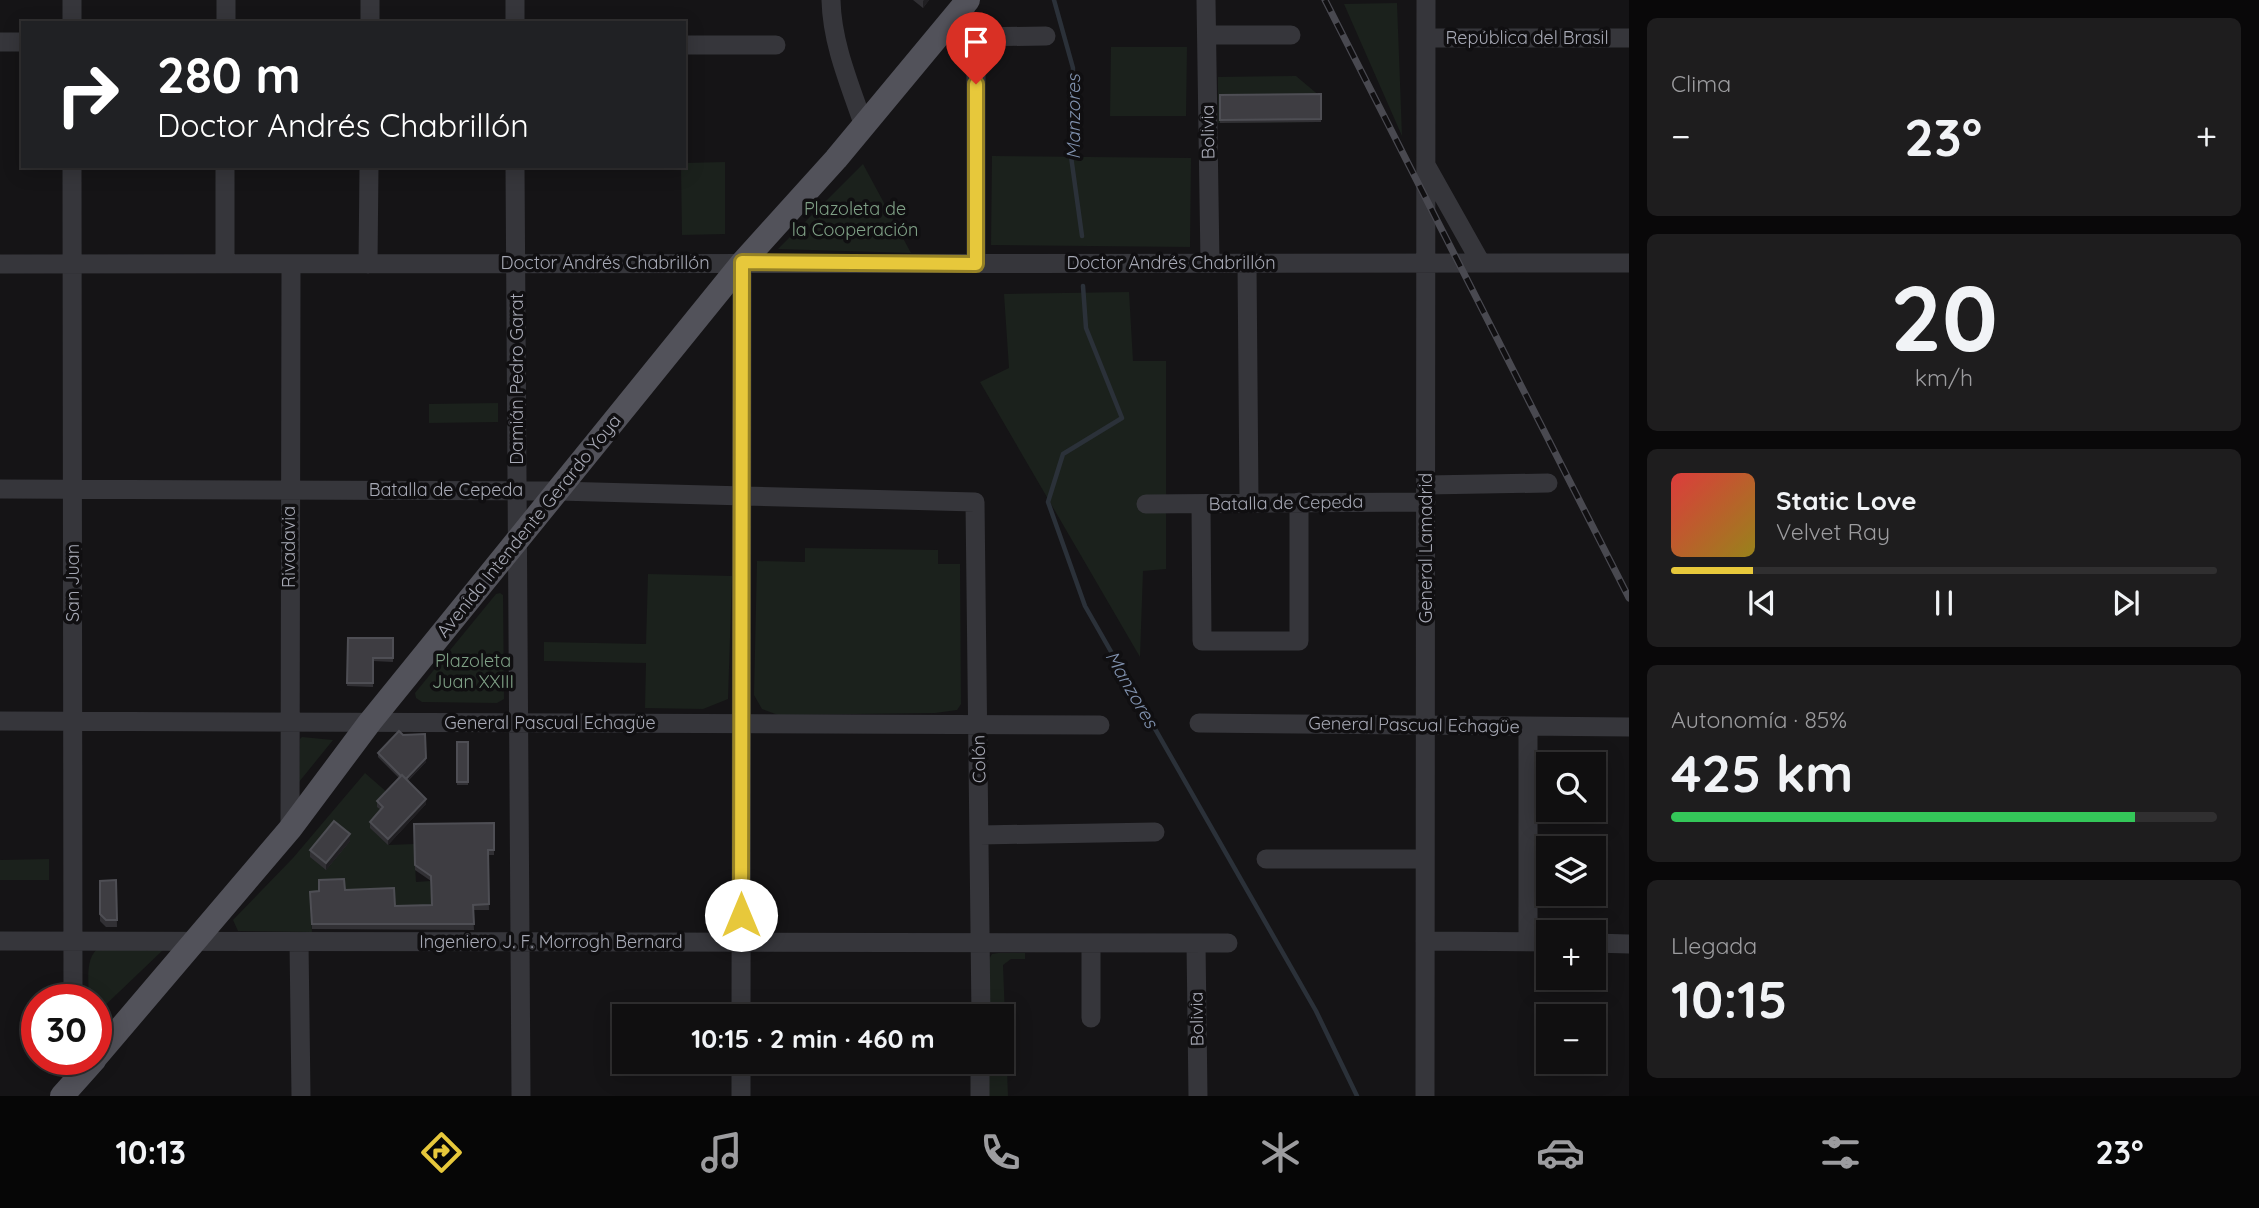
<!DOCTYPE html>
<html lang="es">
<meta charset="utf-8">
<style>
body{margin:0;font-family:Quicksand,sans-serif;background:#1e1d1e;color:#f1f3f6;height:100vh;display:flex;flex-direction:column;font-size:26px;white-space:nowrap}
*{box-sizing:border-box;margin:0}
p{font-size:23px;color:#9c9c9f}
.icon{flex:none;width:38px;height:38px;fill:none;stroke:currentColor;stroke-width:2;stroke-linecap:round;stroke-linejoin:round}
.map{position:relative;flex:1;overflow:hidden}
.drawer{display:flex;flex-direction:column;gap:18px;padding:18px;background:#090809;width:630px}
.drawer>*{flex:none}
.guide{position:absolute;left:21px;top:21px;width:665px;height:147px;border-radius:0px;box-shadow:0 4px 18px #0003,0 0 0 2px #302f30;background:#202124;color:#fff;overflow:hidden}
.tools{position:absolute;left:1536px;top:752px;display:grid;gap:14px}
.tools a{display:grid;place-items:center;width:70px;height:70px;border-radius:0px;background:#100f10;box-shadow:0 4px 18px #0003,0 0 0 2px #302f30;font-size:35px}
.speed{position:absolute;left:21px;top:984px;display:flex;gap:14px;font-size:35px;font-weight:700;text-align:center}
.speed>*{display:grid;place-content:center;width:91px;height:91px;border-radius:50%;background:#100f10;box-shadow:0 4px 18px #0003,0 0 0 2px #302f30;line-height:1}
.speed .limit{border:10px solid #d22;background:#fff;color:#111}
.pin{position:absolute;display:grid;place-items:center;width:60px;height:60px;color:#fff;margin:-72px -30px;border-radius:50% 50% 50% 0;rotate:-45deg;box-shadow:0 0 7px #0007}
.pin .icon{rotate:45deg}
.me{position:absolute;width:77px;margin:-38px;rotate:0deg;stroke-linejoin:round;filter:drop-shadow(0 0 5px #0008)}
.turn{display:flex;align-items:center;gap:24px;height:147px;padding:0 21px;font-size:32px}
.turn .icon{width:91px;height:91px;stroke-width:2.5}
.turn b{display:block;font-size:49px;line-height:60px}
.big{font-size:52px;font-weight:700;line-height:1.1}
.drawer .widget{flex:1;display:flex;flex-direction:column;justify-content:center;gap:10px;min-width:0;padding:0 24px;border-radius:10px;background:#1e1d1e}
.drawer .dial{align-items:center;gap:0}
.dial b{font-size:91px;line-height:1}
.song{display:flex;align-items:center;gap:21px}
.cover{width:84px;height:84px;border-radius:10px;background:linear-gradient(135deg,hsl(0 70% 55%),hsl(50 70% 35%))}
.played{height:7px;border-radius:4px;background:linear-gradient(90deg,#e7c83b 15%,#302f30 15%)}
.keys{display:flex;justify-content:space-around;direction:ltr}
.heat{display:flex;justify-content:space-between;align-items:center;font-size:38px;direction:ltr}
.charge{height:10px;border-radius:5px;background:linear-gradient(90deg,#34c759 85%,#302f30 0)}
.trip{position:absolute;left:612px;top:1004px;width:402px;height:70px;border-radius:0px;background:#100f10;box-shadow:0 4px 18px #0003,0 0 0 2px #302f30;font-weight:700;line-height:70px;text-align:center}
.dock{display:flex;height:112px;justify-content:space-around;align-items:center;background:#060606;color:#9c9c9f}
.dock .icon{width:49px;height:49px}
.dock .selected{color:#e7c83b}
.dock b{font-size:32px;color:#f1f3f6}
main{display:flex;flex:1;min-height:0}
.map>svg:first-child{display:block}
</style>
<main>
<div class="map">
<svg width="1629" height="1096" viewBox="0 0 1629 1096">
<rect width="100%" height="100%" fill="#151416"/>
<!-- green -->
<path fill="#1b211c" d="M1397 3 1402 136 1344 4Z
M1111 47H1187L1186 116H1110Z
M1296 76 1321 97V122L1218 123V77Z
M992 156 1191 158 1190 247 991 245Z
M725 162V234L682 235 681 166 684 163Z
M863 164 911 253 778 249Z
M1129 292 1133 361H1166V569L1143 571 1140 657 980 382 1009 368 1004 294Z
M498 403V422L429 423V404Z
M805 548 938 550V564H960L961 704 957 710 935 713 778 715 762 709 754 695 757 561 805 562Z
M648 574 732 576 728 699 703 709 645 708 646 663 544 661V642L646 644Z
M500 593 503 595 504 699 497 703 422 702 416 698 415 693 496 594Z
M302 737 333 740 299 782 300 739Z
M365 773 389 794 383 813 388 845 414 844 416 882 430 881 429 856 432 911 395 912 319 886V897L310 898 312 932 238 931 233 920 293 858Z
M49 859V880H0V860Z
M100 947 163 950 96 1014V999H89C89 982 84 957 100 947Z
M998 953H1025V959H1011L1003 965 1008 1096H987V1062H1003V1017H988V961L992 954Z"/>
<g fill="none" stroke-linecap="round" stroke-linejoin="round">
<!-- stream -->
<path stroke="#2b3139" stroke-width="4.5" d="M1054 0 1073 68 1070 149 1082 236
M1083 286 1086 328 1122 418 1063 454 1048 502 1085 606 1316 1011 1357 1096"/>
<!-- minor -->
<path stroke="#36363b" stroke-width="19" d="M72 0V23
M226 0V23
M370 0V23
M515 0V23
M831 0C832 44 850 85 864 126
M962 0 976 58V263
M1206 0 1210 263
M1207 35H1291
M971 37 1046 36
M1426 38H1629
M0 42H23
M684 45H776
M72 166 73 999
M515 166 521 1096
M1427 167 1481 263
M1247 263 1249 502
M0 264 1629 263
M225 264V166
M368 264 369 166
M1426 485 1548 483
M0 489 558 491 975 502 981 1017
M1146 504 1426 502
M1201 504 1202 641H1299V502
M0 721 1100 725
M1199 723 1629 727
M1528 727V941
M290 829 291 264
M980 835 1155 832
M1266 859H1425
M0 941 1228 943
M1425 941 1549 942
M299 942 301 1096
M1091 943V1018
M1196 943 1198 1096
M1594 943 1629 944
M741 1017 742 263
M741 1062V1096
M980 1096V1062
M1425 1096 1426 0"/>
<!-- major -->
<path stroke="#52525a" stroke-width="24" d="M96 1057 290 829 370 722 742 263 836 159 968 0
M62 1096 95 1059"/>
<defs>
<path id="rail" d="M1325 0 1629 598"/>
</defs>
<!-- rail casing -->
<use href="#rail" stroke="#494950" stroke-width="7"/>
<!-- rail -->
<use href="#rail" stroke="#100f11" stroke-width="4.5" stroke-dasharray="13" stroke-linecap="butt"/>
</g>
<!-- wall -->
<path fill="#313034" d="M913 0H929L923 8Z
M1321 94V122L1220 123V95Z
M348 638H393V662L373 661V687L347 686Z
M457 742H468V785H457Z
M378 753 426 762 408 781 426 804 388 845 370 828V822L381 810 377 807V801L399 778 378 757Z
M494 823V855H488L489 910H473L474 930 312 929 310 892 345 890 395 906 432 905 431 881 415 870 414 824Z
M350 841 326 870 310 857V850Z
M116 880 117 927H106L100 921V881Z"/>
<!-- shaded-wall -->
<path fill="#201f22" d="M924 0H929L923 8V1Z
M426 758V762L405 783V780Z
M426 799V804L388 845V839Z
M350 834V841L326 870V863Z"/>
<!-- building -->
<path fill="#3e3d42" stroke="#4e4e54" stroke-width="2" d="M1321 94V119L1220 120V95Z
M348 638H393V658H373V683H347Z
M399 731 403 735 425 734 426 758 406 779 402 775 401 776 378 753Z
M457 742H468V782H457Z
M402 775 426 799 388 839 370 822 383 807 377 801Z
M334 821 350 834 326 863 310 850Z
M494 823V850H488L489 904 473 905 474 924H312L310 892 319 891V880L344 879 345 890 394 888 395 906 432 905 431 876 415 865 414 824Z
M116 880 117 920H106L100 914V881Z"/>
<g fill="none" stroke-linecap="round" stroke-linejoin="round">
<defs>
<path id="route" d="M741 915 742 262 976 264V84"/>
</defs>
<!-- route casing -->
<use href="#route" stroke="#968226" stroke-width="18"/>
<!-- route -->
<use href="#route" stroke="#e7c83b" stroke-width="12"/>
</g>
<g text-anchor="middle" stroke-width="7" stroke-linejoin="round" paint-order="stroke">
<!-- street labels -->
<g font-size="18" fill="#a7a9b5" stroke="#100f11">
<text x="1527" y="44">República del Brasil</text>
<text transform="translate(1208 132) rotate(-91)" y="6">Bolivia</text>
<text x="605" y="269">Doctor Andrés Chabrillón</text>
<text x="1171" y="269">Doctor Andrés Chabrillón</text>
<text transform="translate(517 379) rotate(-90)" y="6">Damián Pedro Garat</text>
<text x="446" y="496">Batalla de Cepeda</text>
<text transform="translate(1286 503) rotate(-1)" y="6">Batalla de Cepeda</text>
<text transform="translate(529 526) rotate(-51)" y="6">Avenida Intendente Gerardo Yoya</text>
<text transform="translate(289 547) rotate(-90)" y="6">Rivadavia</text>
<text transform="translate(1426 548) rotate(-90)" y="6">General Lamadrid</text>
<text transform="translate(73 583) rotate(-90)" y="6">San Juan</text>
<text x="550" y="729">General Pascual Echagüe</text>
<text transform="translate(1414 725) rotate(1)" y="6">General Pascual Echagüe</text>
<text transform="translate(979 759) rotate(-91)" y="6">Colón</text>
<text x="551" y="948">Ingeniero J. F. Morrogh Bernard</text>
<text transform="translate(1197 1019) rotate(-91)" y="6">Bolivia</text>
</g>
<!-- park labels -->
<g font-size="18" fill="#7fa086" stroke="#100f11">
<text x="855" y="215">Plazoleta de<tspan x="855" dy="21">la Cooperación</tspan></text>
<text x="473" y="667">Plazoleta<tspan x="473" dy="21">Juan XXIII</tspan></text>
</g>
<!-- water labels -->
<g font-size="19" font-style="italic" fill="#8092af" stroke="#100f11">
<text transform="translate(1073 117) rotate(-90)" y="7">Manzores</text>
<text transform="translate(1132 689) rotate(60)" y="7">Manzores</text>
</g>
</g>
</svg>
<div class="tools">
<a><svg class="icon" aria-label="search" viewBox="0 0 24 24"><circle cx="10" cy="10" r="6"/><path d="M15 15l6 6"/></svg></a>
<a><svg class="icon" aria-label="layers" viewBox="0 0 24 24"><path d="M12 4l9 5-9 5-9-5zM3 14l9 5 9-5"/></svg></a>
<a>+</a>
<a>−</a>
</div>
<div class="speed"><div class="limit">30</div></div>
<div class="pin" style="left:976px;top:84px;background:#d93025"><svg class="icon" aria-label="arrive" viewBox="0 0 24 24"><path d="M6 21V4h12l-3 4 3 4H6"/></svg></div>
<svg class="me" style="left:741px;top:915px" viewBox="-20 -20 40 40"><circle r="19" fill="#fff"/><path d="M0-13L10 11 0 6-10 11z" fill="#e7c83b"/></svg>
<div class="trip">10:15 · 2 min · 460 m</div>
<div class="guide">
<div class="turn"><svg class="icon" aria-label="right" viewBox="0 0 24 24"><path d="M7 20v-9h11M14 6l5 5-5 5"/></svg><div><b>280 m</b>Doctor Andrés Chabrillón</div></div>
</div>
</div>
<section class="drawer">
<div class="widget"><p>Clima</p>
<div class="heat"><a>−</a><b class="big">23°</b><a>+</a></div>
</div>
<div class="widget dial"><b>20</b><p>km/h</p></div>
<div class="widget">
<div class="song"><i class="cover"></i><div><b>Static Love</b><p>Velvet Ray</p></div></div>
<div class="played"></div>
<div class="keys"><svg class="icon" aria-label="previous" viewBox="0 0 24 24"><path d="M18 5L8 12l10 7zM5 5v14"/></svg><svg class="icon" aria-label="pause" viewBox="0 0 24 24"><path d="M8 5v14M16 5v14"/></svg><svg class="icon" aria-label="next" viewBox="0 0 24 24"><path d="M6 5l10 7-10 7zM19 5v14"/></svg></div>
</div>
<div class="widget"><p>Autonomía · 85%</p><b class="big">425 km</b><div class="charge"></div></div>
<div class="widget"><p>Llegada</p><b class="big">10:15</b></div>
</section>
</main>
<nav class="dock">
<b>10:13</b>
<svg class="icon selected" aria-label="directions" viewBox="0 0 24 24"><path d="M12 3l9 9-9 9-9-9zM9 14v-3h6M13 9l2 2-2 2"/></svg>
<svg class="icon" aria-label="music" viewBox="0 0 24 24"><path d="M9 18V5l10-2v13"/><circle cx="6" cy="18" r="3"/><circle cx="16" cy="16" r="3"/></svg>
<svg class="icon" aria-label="phone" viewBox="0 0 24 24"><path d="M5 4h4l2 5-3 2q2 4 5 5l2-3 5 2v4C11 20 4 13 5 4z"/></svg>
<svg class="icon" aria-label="climate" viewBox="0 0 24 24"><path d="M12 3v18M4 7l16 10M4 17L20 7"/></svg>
<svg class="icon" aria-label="car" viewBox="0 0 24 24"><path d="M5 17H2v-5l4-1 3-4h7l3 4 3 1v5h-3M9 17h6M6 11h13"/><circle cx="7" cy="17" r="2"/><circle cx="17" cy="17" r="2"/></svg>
<svg class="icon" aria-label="filters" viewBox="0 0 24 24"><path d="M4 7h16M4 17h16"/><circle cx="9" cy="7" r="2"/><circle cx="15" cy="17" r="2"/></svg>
<b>23°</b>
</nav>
